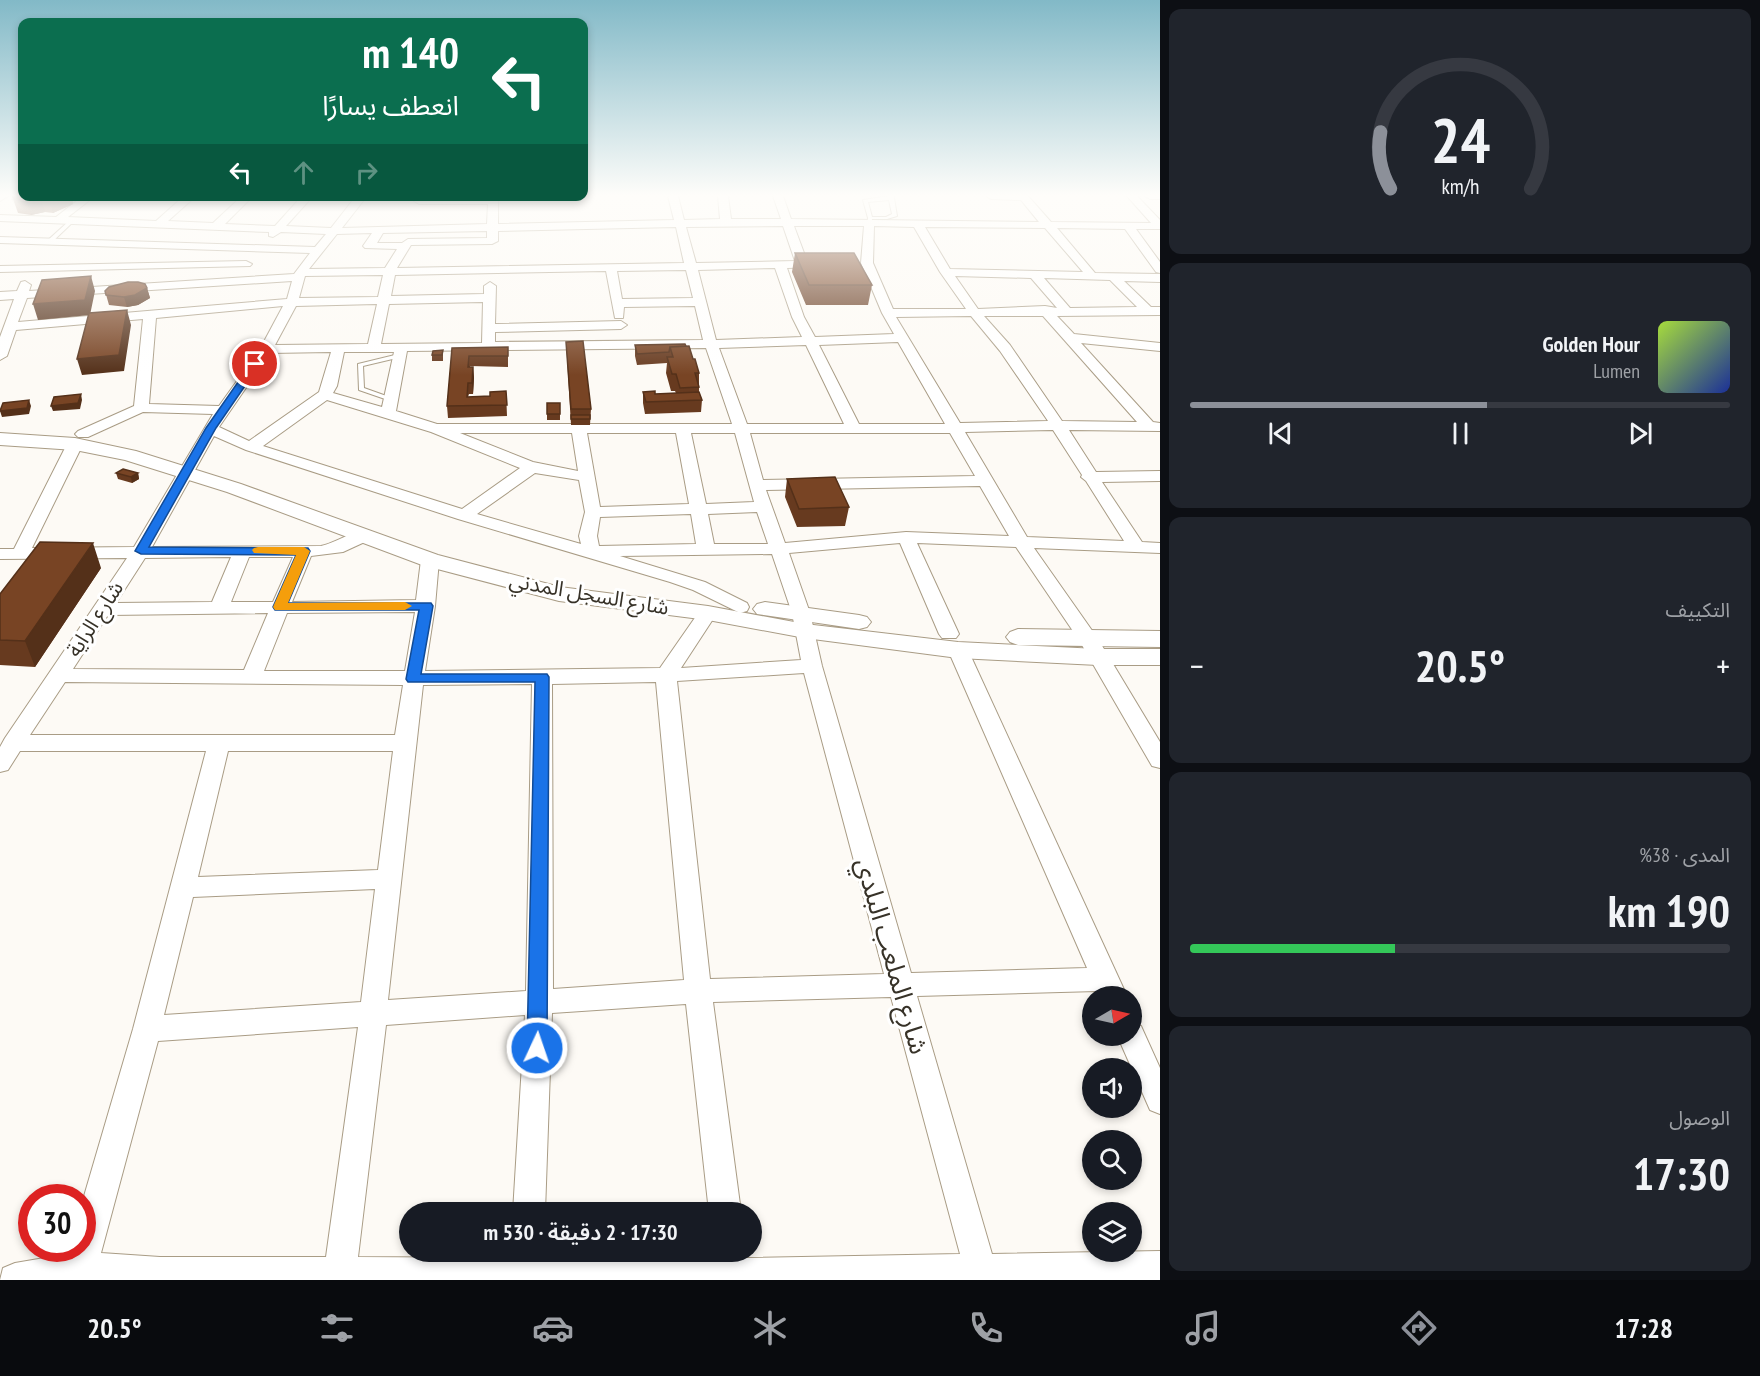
<!DOCTYPE html>
<html lang="ar">
<meta charset="utf-8">
<style>
body{margin:0;font-family:"PT Sans Narrow","Noto Sans Arabic",sans-serif;background:#20242c;color:#f1f3f6;direction:rtl;height:100vh;display:flex;flex-direction:column;font-size:22px;white-space:nowrap}
*{box-sizing:border-box;margin:0}
p{font-size:20px;color:#9ea1a6}
.icon{flex:none;width:33px;height:33px;fill:none;stroke:currentColor;stroke-width:2;stroke-linecap:round;stroke-linejoin:round}
.map{position:relative;flex:1;overflow:hidden;direction:ltr}
.details{display:flex;flex-direction:column;gap:9px;padding:9px;background:#0d0f14;width:600px}
.details>*{flex:none}
.top-card{position:absolute;left:18px;top:18px;width:570px;height:183px;border-radius:12px;box-shadow:0 3px 9px #0003;direction:rtl;background:#0b6e4f;color:#fff;overflow:hidden}
.needle{width:39px;rotate:81deg}
.buttons{position:absolute;left:1082px;top:986px;display:grid;gap:12px}
.buttons a{display:grid;place-items:center;width:60px;height:60px;border-radius:50%;background:#171b24;box-shadow:0 3px 9px #0003;font-size:30px}
.speed{position:absolute;left:18px;top:1184px;display:flex;gap:12px;font-size:30px;font-weight:700;text-align:center}
.speed>*{display:grid;place-content:center;width:78px;height:78px;border-radius:50%;background:#171b24;box-shadow:0 3px 9px #0003;line-height:1}
.speed .limit{border:9px solid #d22;background:#fff;color:#111}
.pin{position:absolute;display:grid;place-items:center;width:51px;height:51px;color:#fff;margin:-26px;border:3px solid #fff;border-radius:50%;box-shadow:0 2px 6px #0007}
.me{position:absolute;width:66px;margin:-33px;rotate:3deg;stroke-linejoin:round;filter:drop-shadow(0 0 4px #0008)}
.turn{display:flex;align-items:center;gap:21px;height:126px;padding:0 30px;font-size:27px}
.turn .icon{width:78px;height:78px;stroke-width:2.5}
.turn b{display:block;font-size:42px;line-height:51px}
.lanes{display:flex;align-items:center;height:57px;padding:0 30px;background:#0003;justify-content:center;gap:30px;direction:ltr}
.lanes .off{opacity:.35}
.big{font-size:45px;font-weight:600;line-height:1.1}
.details .tile{flex:1;display:flex;flex-direction:column;justify-content:center;gap:9px;min-width:0;padding:0 21px;border-radius:12px;background:#20242c}
.details .dial{align-items:center;gap:0}
.dial svg{height:156px;overflow:visible;fill:none;stroke:#363941;stroke-width:7;stroke-linecap:round;text-anchor:middle}
.dial text{fill:#f1f3f6;stroke:none}
.song{display:flex;align-items:center;gap:18px}
.cover{width:72px;height:72px;border-radius:9px;background:linear-gradient(135deg,hsl(80 70% 55%),hsl(230 70% 35%))}
.played{height:6px;border-radius:3px;background:linear-gradient(90deg,#8c9099 55%,#363941 55%)}
.keys{display:flex;justify-content:space-around;direction:ltr}
.heat{display:flex;justify-content:space-between;align-items:center;font-size:33px;direction:ltr}
.charge{height:9px;border-radius:4px;background:linear-gradient(90deg,#34c759 38%,#363941 0)}
.trip{position:absolute;left:399px;top:1202px;width:363px;height:60px;border-radius:30px;background:#171b24;box-shadow:0 3px 9px #0003;font-weight:600;line-height:60px;text-align:center;direction:rtl}
.dock{display:flex;height:96px;justify-content:space-around;align-items:center;background:#090b0e;color:#9ea1a6}
.dock .icon{width:42px;height:42px}
.dock .selected{color:#8c9099}
.dock b{font-size:27px;color:#f1f3f6}
main{display:flex;flex:1;min-height:0}
.map>svg:first-child{display:block}
</style>
<main>
<section class="details">
<div class="tile dial"><svg viewBox="0 0 100 80">
<path d="M14 69A42 42 0 1 1 86 69"/>
<path d="M14 69A42 42 0 0 1 9 40" stroke="#8c9099"/>
<text x="50" y="56" font-size="32" font-weight="700">24</text>
<text x="50" y="72" font-size="11">km/h</text>
</svg></div>
<div class="tile">
<div class="song"><i class="cover"></i><div><b>Golden Hour</b><p>Lumen</p></div></div>
<div class="played"></div>
<div class="keys"><svg class="icon" aria-label="previous" viewBox="0 0 24 24"><path d="M18 5L8 12l10 7zM5 5v14"/></svg><svg class="icon" aria-label="pause" viewBox="0 0 24 24"><path d="M8 5v14M16 5v14"/></svg><svg class="icon" aria-label="next" viewBox="0 0 24 24"><path d="M6 5l10 7-10 7zM19 5v14"/></svg></div>
</div>
<div class="tile"><p>التكييف</p>
<div class="heat"><a>−</a><b class="big">20.5°</b><a>+</a></div>
</div>
<div class="tile"><p>المدى · 38%</p><b class="big">190 km</b><div class="charge"></div></div>
<div class="tile"><p>الوصول</p><b class="big">17:30</b></div>
</section>
<div class="map">
<svg width="1160" height="1280" viewBox="0 0 1160 1280">
<rect width="100%" height="100%" fill="#fdfaf5"/>
<g fill="none" stroke-linecap="round" stroke-linejoin="round">
<defs>
<path id="service" d="M889 196H893L894 198 897 216 887 219H872L871 225H867L868 218 863 200ZM889 200 892 214 886 217H872L868 202Z
M69 221 73 222 51 243H47V241Z
M399 354 401 355V357L363 366 364 388 392 398V400H388L359 390 358 364Z"/>
<path id="minor" d="M83 196H95L68 217 156 221 184 196H196L168 221 213 223 242 196H253L225 224 275 226 302 196H313L286 226 331 228 356 196H367L342 228 487 224 488 204H419L414 201 419 198 488 196H498V224L674 220 668 196H678L684 220 720 219 718 196H728L731 219H781L773 196H783L791 219 1039 222 1021 200 991 199 986 196H1028L1051 222 1151 223 1127 196H1137L1160 220V229H1136L1160 262V273L1156 272 1125 229 1057 228 1095 273 1160 274V282L1124 281 1151 307H1160V315L1057 316 1074 334 1160 343V351L1081 343 1153 422 1160 423V431L1069 430 1096 472 1160 471V481L1102 482 1142 542 1160 543V553L1034 548 1098 639 1160 742V768L1152 766 1079 640 1016 547 917 543 959 634 956 638H942L939 634 900 543 789 553 810 613 822 666 911 973 1087 968 948 650 951 646 958 644 965 646 968 650 1127 996H1099L1097 991 917 996 992 1254 1160 1251V1280H0L3 1268 15 1263 68 1254 69 1248H82V1203L133 1029 206 751H20L8 770 0 772V747L5 738 127 558 0 559V549H14L67 444 75 439 83 444 32 548 134 547 213 414 143 412 88 437H78L75 434 78 431 134 406 143 319 16 330 7 356 0 360V337L14 299 0 300V292L17 291 21 282 25 281 31 285 29 291 294 274 310 253 0 243V237L315 247 326 234 281 232 273 237 269 236V232L0 221V215L56 217ZM783 226 795 261 696 263 686 227ZM794 226H864L861 263 882 313 894 334 815 337 804 317 787 268 820 267 826 264 820 261H807ZM874 226 914 227 940 272 966 309H893L873 263ZM676 227 684 263 397 268 411 245 492 244 498 241V231ZM925 227 1045 228 1083 272 950 269ZM487 231V238L408 239 402 243H377L383 233ZM372 233 363 246 365 248 397 249 385 268 309 269 337 234ZM775 268 792 317 802 337 716 340 698 270ZM686 270 693 298 622 299 617 271ZM606 271 615 318H623L624 307 695 306 703 340 495 342V332L621 329 627 325 621 321 495 324 496 286 490 282 484 286V294L391 296 395 275ZM383 275 378 297 299 298 305 276ZM955 276 1031 278 1057 308 1045 306 978 309ZM1044 278 1110 280 1137 307 1070 308ZM292 281 287 299 18 322 27 298ZM483 302 482 343 381 344 389 304ZM377 304 368 344 275 345 296 306ZM283 306 260 349 219 406 149 404 156 318ZM971 316 1000 351 1048 421 960 423 896 317ZM984 316H1043L1137 422 1062 421 1010 345ZM898 342 945 424H859L819 345ZM806 345 844 424H747L719 348ZM706 348 732 424H437L396 411 407 351ZM331 352 319 392 249 441 219 427 270 353ZM344 352H394L382 407 333 393 337 386ZM327 400 431 432 520 468 462 509 263 446ZM1053 430 1082 475 1081 477 1086 481 1124 541 1027 537 965 432ZM460 433H572L578 471 533 462ZM587 433H676L689 504 600 507ZM691 433H735L754 502 706 504ZM750 433H950L975 476 763 480ZM214 436 246 450 458 519 670 582 693 590 740 613 747 611 749 607 747 603 705 582 620 556 772 554 792 613 801 660 681 668 717 613 715 609H701L660 668 425 671 435 606 439 560 436 556H424L421 560 416 600 292 602 311 556 343 552 369 540 372 536 369 532C354 529 336 543 321 546L152 547ZM535 473 579 480 585 512 579 536 581 544 477 514ZM980 486 1009 536 906 532 785 543 766 490ZM757 512 768 544H714L708 514ZM691 514 696 544 599 546 597 536 600 517ZM231 557 212 602 116 603 145 558ZM249 557H293L273 602H231ZM415 612 405 671H264L287 613ZM268 613 244 670 73 669 108 615ZM804 673 884 974 710 979 677 681ZM65 682 403 685 395 735H30ZM656 682 684 980 553 989 552 684ZM532 684 526 991 388 1000 423 685ZM228 751H393L378 870 198 877ZM375 889 361 1002 164 1015 193 897ZM891 997 960 1254 746 1258 745 1251H713L714 1258H544V1251H512L511 1258 358 1257 386 1025 525 1015 513 1212H545L552 1013 686 1004 709 1212H741L713 1002ZM358 1027 326 1257H160L101 1253 158 1041Z
M1145 196H1160V199H1150Z
M246 261 252 264 250 266 0 272V266Z
M1131 1022 1141 1026 1160 1068V1114L1150 1110 1117 1035H1131Z"/>
<path id="tertiary" d="M0 196H8L0 201Z
M0 433 75 438 136 451 241 484 438 555 560 587 708 606 805 624 958 642 1098 649H1160V665H1098L958 658 805 638 708 620 559 601 422 565 227 492 125 460 75 450 0 445Z
M765 602 859 615 867 617 871 622 867 627 859 629 757 614 753 609 757 604Z
M1018 629 1160 631V647L1018 645 1010 642 1006 637 1010 632Z"/>
</defs>
<!-- service casing -->
<use href="#service" stroke="#a99c85" stroke-width="2"/>
<!-- minor casing -->
<use href="#minor" stroke="#a99c85" stroke-width="2"/>
<!-- tertiary casing -->
<use href="#tertiary" stroke="#a99c85" stroke-width="2"/>
<!-- service -->
<use href="#service" fill="#fff" fill-rule="evenodd"/>
<!-- minor -->
<use href="#minor" fill="#fff" fill-rule="evenodd"/>
<!-- tertiary -->
<use href="#tertiary" fill="#fff" fill-rule="evenodd"/>
</g>
<!-- wall -->
<path fill="#673a1f" d="M12 196 73 197 72 198 73 204 53 213 45 212 31 215 18 213Z
M795 253 872 285 868 305H806L792 272Z
M147 288 150 298 138 305 127 307 109 305 105 291Z
M566 342 591 409 590 425H571Z
M685 344 699 373V392L702 400 701 412 645 414 643 403V392L655 394 676 393 675 391H671L666 373 667 363 637 365 635 356V345Z
M508 347V367L470 366V367H473L474 378 473 394H469L468 397 490 396 506 391 507 416 448 418 447 406 452 348Z
M443 350V361H432V355Z
M547 403H560V420H547Z
M116 473H138L139 479 132 483 118 479Z
M787 479 849 507 845 526 797 527 785 497Z
M101 568 35 667 0 665V594Z"/>
<!-- shaded-wall -->
<path fill="#543019" d="M56 196H73L72 198 73 204 53 213 49 199Z
M41 198 45 212 31 215 27 202Z
M91 276 95 291 90 315 38 320 33 304Z
M147 288 150 298 138 305 127 307 124 297Z
M127 310 131 325 124 371 82 375 77 359Z
M473 367 474 378 473 394 472 383Z
M81 394 82 400 80 409 53 411 51 406Z
M29 400 31 406 29 414 2 417 0 411Z
M138 473 139 479 132 483 131 477Z
M93 543 101 568 35 667 25 641Z"/>
<!-- building -->
<path fill="#784424" stroke="#543019" stroke-width="1.5" d="M16 196H56L49 199 41 198 27 202 14 199 17 198 12 197Z
M795 253H854L872 285H809Z
M91 276 85 300 33 304 42 280Z
M128 282H138L145 284 147 288 135 295 124 297 106 295 105 291 109 287Z
M127 310 119 355 77 359 89 313Z
M583 341 591 409H571L566 342Z
M685 344 686 346 670 347 669 352 637 354 635 345Z
M689 346 693 359H695L699 373H695L699 387 680 388 676 374H672L667 357H673L670 347Z
M508 347V356H469L468 367H473L472 383H468L467 397 490 396V392L506 391 507 405 447 406 452 348Z
M443 350 442 355H432L433 351Z
M655 391V394L699 392 702 400 646 402 643 392Z
M81 394 78 403 51 406 54 397Z
M29 400 27 408 0 411 3 403Z
M547 403H560V414H547Z
M571 415H590V419H571Z
M123 469 138 473 131 477 116 473Z
M835 477 849 507 799 509 787 479Z
M40 542 93 543 25 641 0 640V594Z"/>
<!-- sky -->
<linearGradient id="sky" x2="0" y2="1"><stop stop-color="#82b9c7"/><stop offset="0.52" stop-color="#fefdfa"/><stop offset="1" stop-color="#fefdfa" stop-opacity="0"/></linearGradient>
<rect width="1160" height="375" fill="url(#sky)"/>
<!-- route -->
<path fill="#1a73e8" stroke="#114b97" stroke-width="1.5" d="M252 362 260 364 216 428 149 547 308 548 310 551 288 603H431L433 606 421 674H547L549 677 547 1048 544 1054 537 1057 530 1054 527 1048 535 682H408L406 679 419 610H275L273 607 296 555 141 554 135 551 206 428Z"/>
<!-- slow -->
<path fill="#f59e0b" d="M258 547H304L310 551 288 603 405 602 412 606 405 610H275L273 607 296 555 254 553 252 550 254 548Z"/>
<g text-anchor="middle" stroke-width="6" stroke-linejoin="round" paint-order="stroke">
<!-- street labels -->
<g font-size="21" fill="#373228" stroke="#fff">
<text transform="translate(589 594) rotate(10)" y="7">شارع السجل المدني</text>
<text transform="translate(95 619) rotate(-57)" y="7">شارع الراية</text>
</g>
<!-- near-street labels -->
<g font-size="26" fill="#373228" stroke="#fff">
<text transform="translate(892 956) rotate(74)" y="9">شارع الملعب البلدي</text>
</g>
</g>
</svg>
<div class="buttons">
<a><svg class="needle" viewBox="-14 -14 28 28"><path d="M0-13l5 13h-10z" fill="#e53935"/><path d="M0 13l5-13h-10z" fill="#9ea1a6"/></svg></a>
<a><svg class="icon" aria-label="sound" viewBox="0 0 24 24"><path d="M4 9h4l5-4v14l-5-4H4zM17 9q2 3 0 6"/></svg></a>
<a><svg class="icon" aria-label="search" viewBox="0 0 24 24"><circle cx="10" cy="10" r="6"/><path d="M15 15l6 6"/></svg></a>
<a><svg class="icon" aria-label="layers" viewBox="0 0 24 24"><path d="M12 4l9 5-9 5-9-5zM3 14l9 5 9-5"/></svg></a>
</div>
<div class="speed"><div class="limit">30</div></div>
<div class="pin" style="left:255px;top:364px;background:#d93025"><svg class="icon" aria-label="arrive" viewBox="0 0 24 24"><path d="M6 21V4h12l-3 4 3 4H6"/></svg></div>
<svg class="me" style="left:537px;top:1048px" viewBox="-20 -20 40 40"><circle r="17" fill="#1a73e8" stroke="#fff" stroke-width="3"/><path d="M0-11L8 9 0 5-8 9z" fill="#fff"/></svg>
<div class="trip">17:30 · 2 دقيقة · 530 m</div>
<div class="top-card">
<div class="turn"><svg class="icon" aria-label="left" viewBox="0 0 24 24"><path d="M17 20v-9H6M10 6l-5 5 5 5"/></svg><div><b>140 m</b>انعطف يسارًا</div></div>
<div class="lanes"><svg class="icon" aria-label="left" viewBox="0 0 24 24"><path d="M17 20v-9H6M10 6l-5 5 5 5"/></svg><svg class="icon off" aria-label="ahead" viewBox="0 0 24 24"><path d="M12 20V5M6 11l6-6 6 6"/></svg><svg class="icon off" aria-label="right" viewBox="0 0 24 24"><path d="M7 20v-9h11M14 6l5 5-5 5"/></svg></div>
</div>
</div>
</main>
<nav class="dock">
<b>17:28</b>
<svg class="icon selected" aria-label="directions" viewBox="0 0 24 24"><path d="M12 3l9 9-9 9-9-9zM9 14v-3h6M13 9l2 2-2 2"/></svg>
<svg class="icon" aria-label="music" viewBox="0 0 24 24"><path d="M9 18V5l10-2v13"/><circle cx="6" cy="18" r="3"/><circle cx="16" cy="16" r="3"/></svg>
<svg class="icon" aria-label="phone" viewBox="0 0 24 24"><path d="M5 4h4l2 5-3 2q2 4 5 5l2-3 5 2v4C11 20 4 13 5 4z"/></svg>
<svg class="icon" aria-label="climate" viewBox="0 0 24 24"><path d="M12 3v18M4 7l16 10M4 17L20 7"/></svg>
<svg class="icon" aria-label="car" viewBox="0 0 24 24"><path d="M5 17H2v-5l4-1 3-4h7l3 4 3 1v5h-3M9 17h6M6 11h13"/><circle cx="7" cy="17" r="2"/><circle cx="17" cy="17" r="2"/></svg>
<svg class="icon" aria-label="filters" viewBox="0 0 24 24"><path d="M4 7h16M4 17h16"/><circle cx="9" cy="7" r="2"/><circle cx="15" cy="17" r="2"/></svg>
<b>20.5°</b>
</nav>
